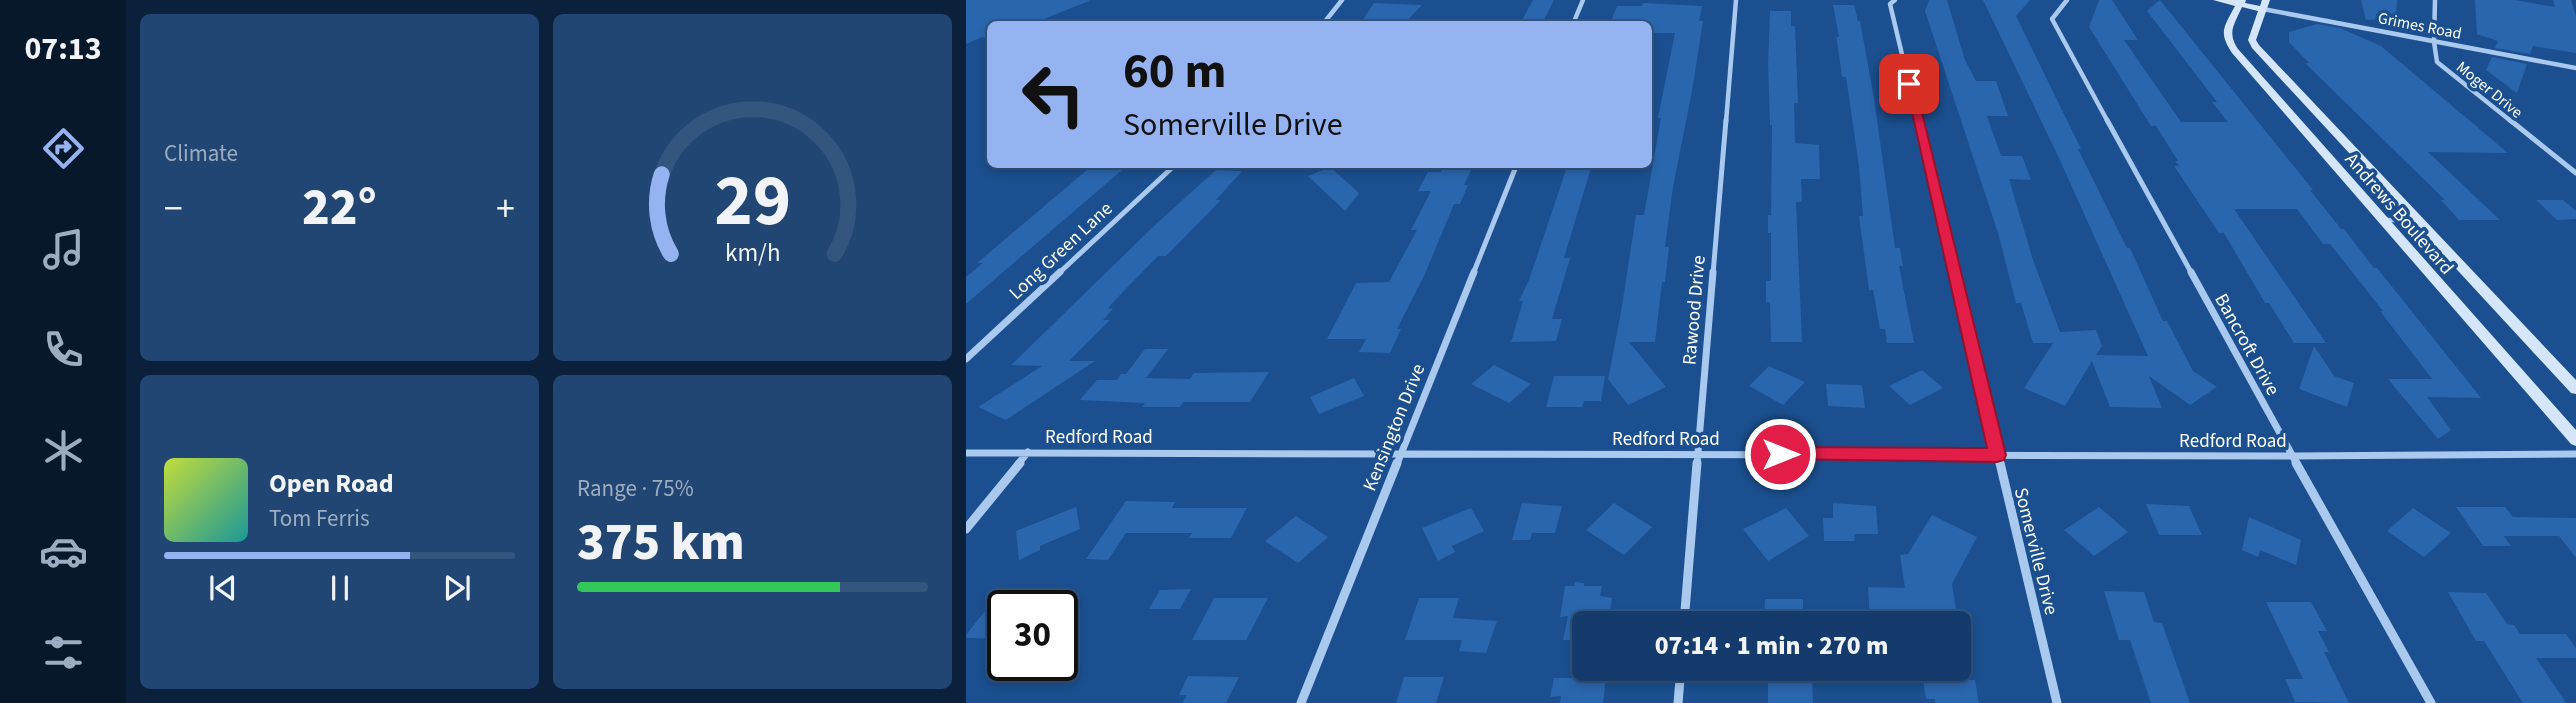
<!DOCTYPE html>
<meta charset="utf-8">
<style>
body{margin:0;font-family:"Source Sans 3",sans-serif;background:#214673;color:#f1f3f6;height:100vh;display:flex;flex-direction:column;font-size:26px;white-space:nowrap}
*{box-sizing:border-box;margin:0}
p{font-size:23px;color:#9dadc1}
.icon{flex:none;width:38px;height:38px;fill:none;stroke:currentColor;stroke-width:2;stroke-linecap:round;stroke-linejoin:round}
.map{position:relative;flex:1;overflow:hidden}
.drawer{display:flex;flex-direction:column;gap:14px;padding:14px;background:#0b203b;width:840px}
.drawer>*{flex:none}
.top-card{position:absolute;left:21px;top:21px;width:665px;height:147px;border-radius:10px;box-shadow:0 4px 10px #0003,0 0 0 2px #33557e;background:#95b2f1;color:#111;overflow:hidden}
.speed{position:absolute;left:21px;top:590px;display:flex;gap:14px;font-size:35px;font-weight:700;text-align:center}
.speed>*{display:grid;place-content:center;width:91px;height:91px;border-radius:50%;background:#143b6b;box-shadow:0 4px 10px #0003,0 0 0 2px #33557e;line-height:1}
.speed .limit{border:4px solid #111;border-radius:10px;background:#fff;color:#111}
.pin{position:absolute;display:grid;place-items:center;width:60px;height:60px;color:#fff;margin:-30px;border-radius:14px;box-shadow:0 4px 10px #0006}
.me{position:absolute;width:77px;margin:-38px;rotate:90deg;stroke-linejoin:round;filter:drop-shadow(0 0 5px #0008)}
.turn{display:flex;align-items:center;gap:24px;height:147px;padding:0 21px;font-size:32px}
.turn .icon{width:91px;height:91px;stroke-width:2.5}
.turn b{display:block;font-size:49px;line-height:60px}
.big{font-size:52px;font-weight:800;line-height:1.1}
.drawer .card{flex:1;display:flex;flex-direction:column;justify-content:center;gap:10px;min-width:0;padding:0 24px;border-radius:10px;background:#214673}
.drawer .dial{align-items:center;gap:0}
.dial svg{height:182px;overflow:visible;fill:none;stroke:#33557e;stroke-width:7;stroke-linecap:round;text-anchor:middle}
.dial text{fill:#f1f3f6;stroke:none}
.song{display:flex;align-items:center;gap:21px}
.cover{width:84px;height:84px;border-radius:10px;background:linear-gradient(135deg,hsl(70 70% 55%),hsl(180 70% 35%))}
.played{height:7px;border-radius:4px;background:linear-gradient(90deg,#95b2f1 70%,#33557e 70%)}
.keys{display:flex;justify-content:space-around;direction:ltr}
.heat{display:flex;justify-content:space-between;align-items:center;font-size:38px;direction:ltr}
.charge{height:10px;border-radius:5px;background:linear-gradient(90deg,#34c759 75%,#33557e 0)}
.drawer .tiles{flex:1;display:grid;gap:14px;grid-template-columns:repeat(2,1fr)}
.trip{position:absolute;left:606px;top:611px;width:399px;height:70px;border-radius:10px;background:#143b6b;box-shadow:0 4px 10px #0003,0 0 0 2px #33557e;font-weight:800;line-height:70px;text-align:center}
main{display:flex;flex:1;min-height:0}
.menu{display:flex;flex-direction:column;width:126px;justify-content:space-around;align-items:center;background:#08182b;color:#9dadc1}
.menu .icon{width:49px;height:49px}
.menu .current{color:#95b2f1}
.menu b{font-size:32px;color:#f1f3f6}
.map>svg:first-child{display:block}
</style>
<main>
<nav class="menu">
<b>07:13</b>
<svg class="icon current" aria-label="directions" viewBox="0 0 24 24"><path d="M12 3l9 9-9 9-9-9zM9 14v-3h6M13 9l2 2-2 2"/></svg>
<svg class="icon" aria-label="music" viewBox="0 0 24 24"><path d="M9 18V5l10-2v13"/><circle cx="6" cy="18" r="3"/><circle cx="16" cy="16" r="3"/></svg>
<svg class="icon" aria-label="phone" viewBox="0 0 24 24"><path d="M5 4h4l2 5-3 2q2 4 5 5l2-3 5 2v4C11 20 4 13 5 4z"/></svg>
<svg class="icon" aria-label="climate" viewBox="0 0 24 24"><path d="M12 3v18M4 7l16 10M4 17L20 7"/></svg>
<svg class="icon" aria-label="car" viewBox="0 0 24 24"><path d="M5 17H2v-5l4-1 3-4h7l3 4 3 1v5h-3M9 17h6M6 11h13"/><circle cx="7" cy="17" r="2"/><circle cx="17" cy="17" r="2"/></svg>
<svg class="icon" aria-label="filters" viewBox="0 0 24 24"><path d="M4 7h16M4 17h16"/><circle cx="9" cy="7" r="2"/><circle cx="15" cy="17" r="2"/></svg>
</nav>
<section class="drawer">
<div class="tiles">
<div class="card"><p>Climate</p>
<div class="heat"><a>−</a><b class="big">22°</b><a>+</a></div>
</div>
<div class="card dial"><svg viewBox="0 0 100 80">
<path d="M14 69A42 42 0 1 1 86 69"/>
<path d="M14 69A42 42 0 0 1 10 34" stroke="#95b2f1"/>
<text x="50" y="56" font-size="32" font-weight="700">29</text>
<text x="50" y="72" font-size="11">km/h</text>
</svg></div>
<div class="card">
<div class="song"><i class="cover"></i><div><b>Open Road</b><p>Tom Ferris</p></div></div>
<div class="played"></div>
<div class="keys"><svg class="icon" aria-label="previous" viewBox="0 0 24 24"><path d="M18 5L8 12l10 7zM5 5v14"/></svg><svg class="icon" aria-label="pause" viewBox="0 0 24 24"><path d="M8 5v14M16 5v14"/></svg><svg class="icon" aria-label="next" viewBox="0 0 24 24"><path d="M6 5l10 7-10 7zM19 5v14"/></svg></div>
</div>
<div class="card"><p>Range · 75%</p><b class="big">375 km</b><div class="charge"></div></div>
</div>
</section>
<div class="map">
<svg width="1610" height="703" viewBox="0 0 1610 703">
<rect width="100%" height="100%" fill="#1b4f8f"/>
<!-- building -->
<path fill="#2a66ad" d="M0 0H123V1L65 24 55 22 24 24V39L16 37 0 44Z
M567 0H588L576 24H554Z
M963 0H981L999 60 1010 81H1030L1042 116H1021L1035 156H1056L1065 180 1043 179 1067 260 1094 332 1130 330 1136 346 1130 355 1182 356 1092 156 1017 0H1064L1050 16 1115 149H1112L1161 248H1164L1197 321H1201L1227 371 1251 387 1224 405 1183 376 1196 408 1144 407 1126 361 1099 406 1058 388 1087 343H1067L1055 303H1050L1032 233 959 11Z
M1133 0H1146L1172 40H1158L1215 122H1262L1246 102H1251L1181 11 1194 0 1347 190H1344L1375 229H1378L1408 268H1411L1515 398 1461 397 1485 430 1472 439 1422 379H1466L1414 311H1417L1364 244H1357L1331 209H1268L1360 343H1328L1303 303H1299L1258 233H1253L1208 166H1213L1209 161H1212L1190 126H1185L1123 27Z
M1395 0H1431L1430 18 1400 20Z
M1509 0H1549L1589 7 1587 0H1605L1610 16V53L1567 46 1564 54 1529 48 1532 41 1511 34Z
M408 3 456 5 438 24H394Z
M677 3 736 6 733 21H737L726 91 707 187 699 247H703L699 282H696L689 342H663L700 387 662 405 642 379 655 312 670 215H678L695 118H692L709 33H682V24H644L651 6H676Z
M867 5H888L892 21H894L908 98 929 248H934L937 266H933L948 343H921L919 329H914L907 290H903L893 216H897L893 166 880 77H876L871 41 870 37H873Z
M804 11H825V26H829L832 103H828L829 143 853 145 854 179H835L836 202H830L836 342H805L804 302H800V281H805V233H802V215H805L806 125H804L802 64Z
M1351 24 1374 28 1415 46 1542 153 1462 152 1534 220H1493L1475 200H1479L1339 63H1343L1323 42V32Z
M1526 57 1561 64 1551 93 1520 70Z
M128 164H163L0 304V277L17 263H11Z
M479 164H508L498 185H502L494 204H488L459 274 431 329H435L424 353 393 352 400 339H361L390 283 423 282 451 230H445L465 191H452L462 172H475Z
M602 164H621L620 168H625L598 258H604L586 319H596L590 341 545 342 557 301H553L563 280Z
M364 167 393 193 379 211 342 176Z
M250 170 276 171 250 200H255L200 256H192L153 296 142 308 147 309 137 320H144L103 361H129L40 420 12 407 76 366 45 365 190 224Z
M1570 200H1597L1610 211V219L1591 220Z
M1348 346 1368 376 1388 383 1381 407 1333 389Z
M179 349H202L180 378 224 379 228 373 303 372 284 402H217L214 407H176L179 403 114 400 131 380H151L155 374H160Z
M528 365 565 384 543 403 505 384Z
M803 366 839 382 817 405 783 386Z
M956 370 977 388 944 405 923 386Z
M588 376H639L635 401H618L616 407H580Z
M388 378 398 396 353 414 344 397Z
M860 384 896 385 899 408 862 406Z
M160 501 209 502 206 508H281L265 538H223L226 533H160L142 560 120 559Z
M556 503 596 506 589 533H566L564 540H546Z
M648 503 686 527 658 555 620 530Z
M867 503 910 506 912 534H888L889 541H858L857 518H867Z
M1180 504 1223 506 1236 535H1193Z
M110 507 114 529 74 546V550L53 560 50 531Z
M1133 507 1162 532 1128 556 1098 530Z
M1490 507H1539L1547 517 1610 518V558L1593 536H1538L1545 546H1517Z
M505 508 518 531 486 546 489 552 472 561 456 528Z
M820 508 843 536 802 561 777 529Z
M1447 508 1485 533 1458 557 1421 531Z
M966 515 1011 537 986 584 992 623 904 621 902 587 939 588 934 555 942 554Z
M330 516 362 537 332 563 299 541Z
M1283 517 1335 540 1330 565 1294 550 1292 557 1276 550Z
M609 582 618 583V586H636L634 596 646 598 643 619H640L639 623H618V640H597L602 616 594 617 599 586H608Z
M37 588V639L0 638V635Z
M225 589 214 609H183L194 590Z
M1138 591 1178 592 1188 622 1196 623 1224 703H1185L1164 640H1153Z
M1482 592 1520 593 1541 624 1548 625 1554 634H1600L1610 648V658H1570L1600 703H1557L1518 641H1510Z
M248 598H302L280 640H226Z
M453 598H493L487 618 531 621 520 653 493 651 496 640H439Z
M799 599H837V623H798Z
M1300 602H1345L1361 631H1352L1363 652H1358L1383 703 1329 702 1319 679H1337Z
M222 676 273 677 260 703H216L221 695H213Z
M438 677H478L470 703H430Z
M588 678H640L637 703H594L595 696 584 697Z
M802 678H846L847 703H802Z
M957 680H1009L1013 703H969V699H960Z"/>
<g fill="none" stroke-linecap="round" stroke-linejoin="round">
<!-- lane -->
<path stroke="#a9c9ee" stroke-width="4.5" d="M1418 220H1450"/>
<!-- street-far3 -->
<path stroke="#a9c9ee" stroke-width="4.5" d="M929 0 924 4 952 122
M1101 0 1086 19 1142 122
M1469 0 1468 42 1471 62 1546 122
M1297 9 1610 68
M357 24 376 0
M607 24 617 0
M760 122 770 0"/>
<!-- street-far2 -->
<path stroke="#a9c9ee" stroke-width="5" d="M952 120 988 274
M1141 120 1226 274
M1544 120 1610 173
M92 274 210 164
M507 274 551 164
M747 274 760 120"/>
<!-- street-far1 -->
<path stroke="#a9c9ee" stroke-width="7" d="M988 272 1034 464
M1225 272 1331 464
M0 359 94 272
M0 453 1326 456 1610 454
M52 464 62 452
M431 464 508 272
M731 464 747 272"/>
<!-- street -->
<path stroke="#a9c9ee" stroke-width="9" d="M1034 463 1091 703
M1330 463 1465 703
M0 529 54 463
M718 623 731 463
M335 703 431 463
M712 703 715 668"/>
<!-- secondary -->
<path fill="#d6e6fa" fill-rule="evenodd" d="M1247 0H1280L1279 3 1294 6 1296 0H1304L1290 40 1293 45 1610 380V394L1605 393 1286 48 1282 40 1292 11 1276 7C1268 25 1261 32 1272 49L1610 430V446L1605 444 1266 53C1252 32 1258 27 1269 6Z"/>
</g>
<!-- route -->
<path fill="#e11d48" stroke="#92132f" stroke-width="2" d="M939 81 949 84 1040 455 1038 460 1031 462 808 459 805 454 808 449 814 447 1021 448Z"/>
<g text-anchor="middle" stroke-width="7" stroke-linejoin="round" paint-order="stroke">
<!-- far-street labels -->
<g font-size="16" fill="#fff" stroke="#1b4f8f">
<text transform="translate(1454 25) rotate(11)" y="6">Grimes Road</text>
<text transform="translate(1524 89) rotate(39)" y="6">Moger Drive</text>
</g>
<!-- street labels -->
<g font-size="19" fill="#fff" stroke="#1b4f8f">
<text transform="translate(1434 213) rotate(49)" y="7">Andrews Boulevard</text>
<text transform="translate(94 250) rotate(-43)" y="7">Long Green Lane</text>
<text transform="translate(727 310) rotate(-85)" y="7">Rawood Drive</text>
<text transform="translate(1282 344) rotate(61)" y="7">Bancroft Drive</text>
<text transform="translate(427 427) rotate(-68)" y="7">Kensington Drive</text>
<text x="133" y="443">Redford Road</text>
<text x="700" y="445">Redford Road</text>
<text x="1267" y="447">Redford Road</text>
<text transform="translate(1071 551) rotate(76)" y="7">Somerville Drive</text>
</g>
</g>
</svg>
<div class="speed"><div class="limit">30</div></div>
<div class="pin" style="left:943px;top:84px;background:#d93025"><svg class="icon" aria-label="arrive" viewBox="0 0 24 24"><path d="M6 21V4h12l-3 4 3 4H6"/></svg></div>
<svg class="me" style="left:814px;top:454px" viewBox="-20 -20 40 40"><circle r="17" fill="#e11d48" stroke="#fff" stroke-width="3"/><path d="M0-11L8 9 0 5-8 9z" fill="#fff"/></svg>
<div class="trip">07:14 · 1 min · 270 m</div>
<div class="top-card">
<div class="turn"><svg class="icon" aria-label="left" viewBox="0 0 24 24"><path d="M17 20v-9H6M10 6l-5 5 5 5"/></svg><div><b>60 m</b>Somerville Drive</div></div>
</div>
</div>
</main>
